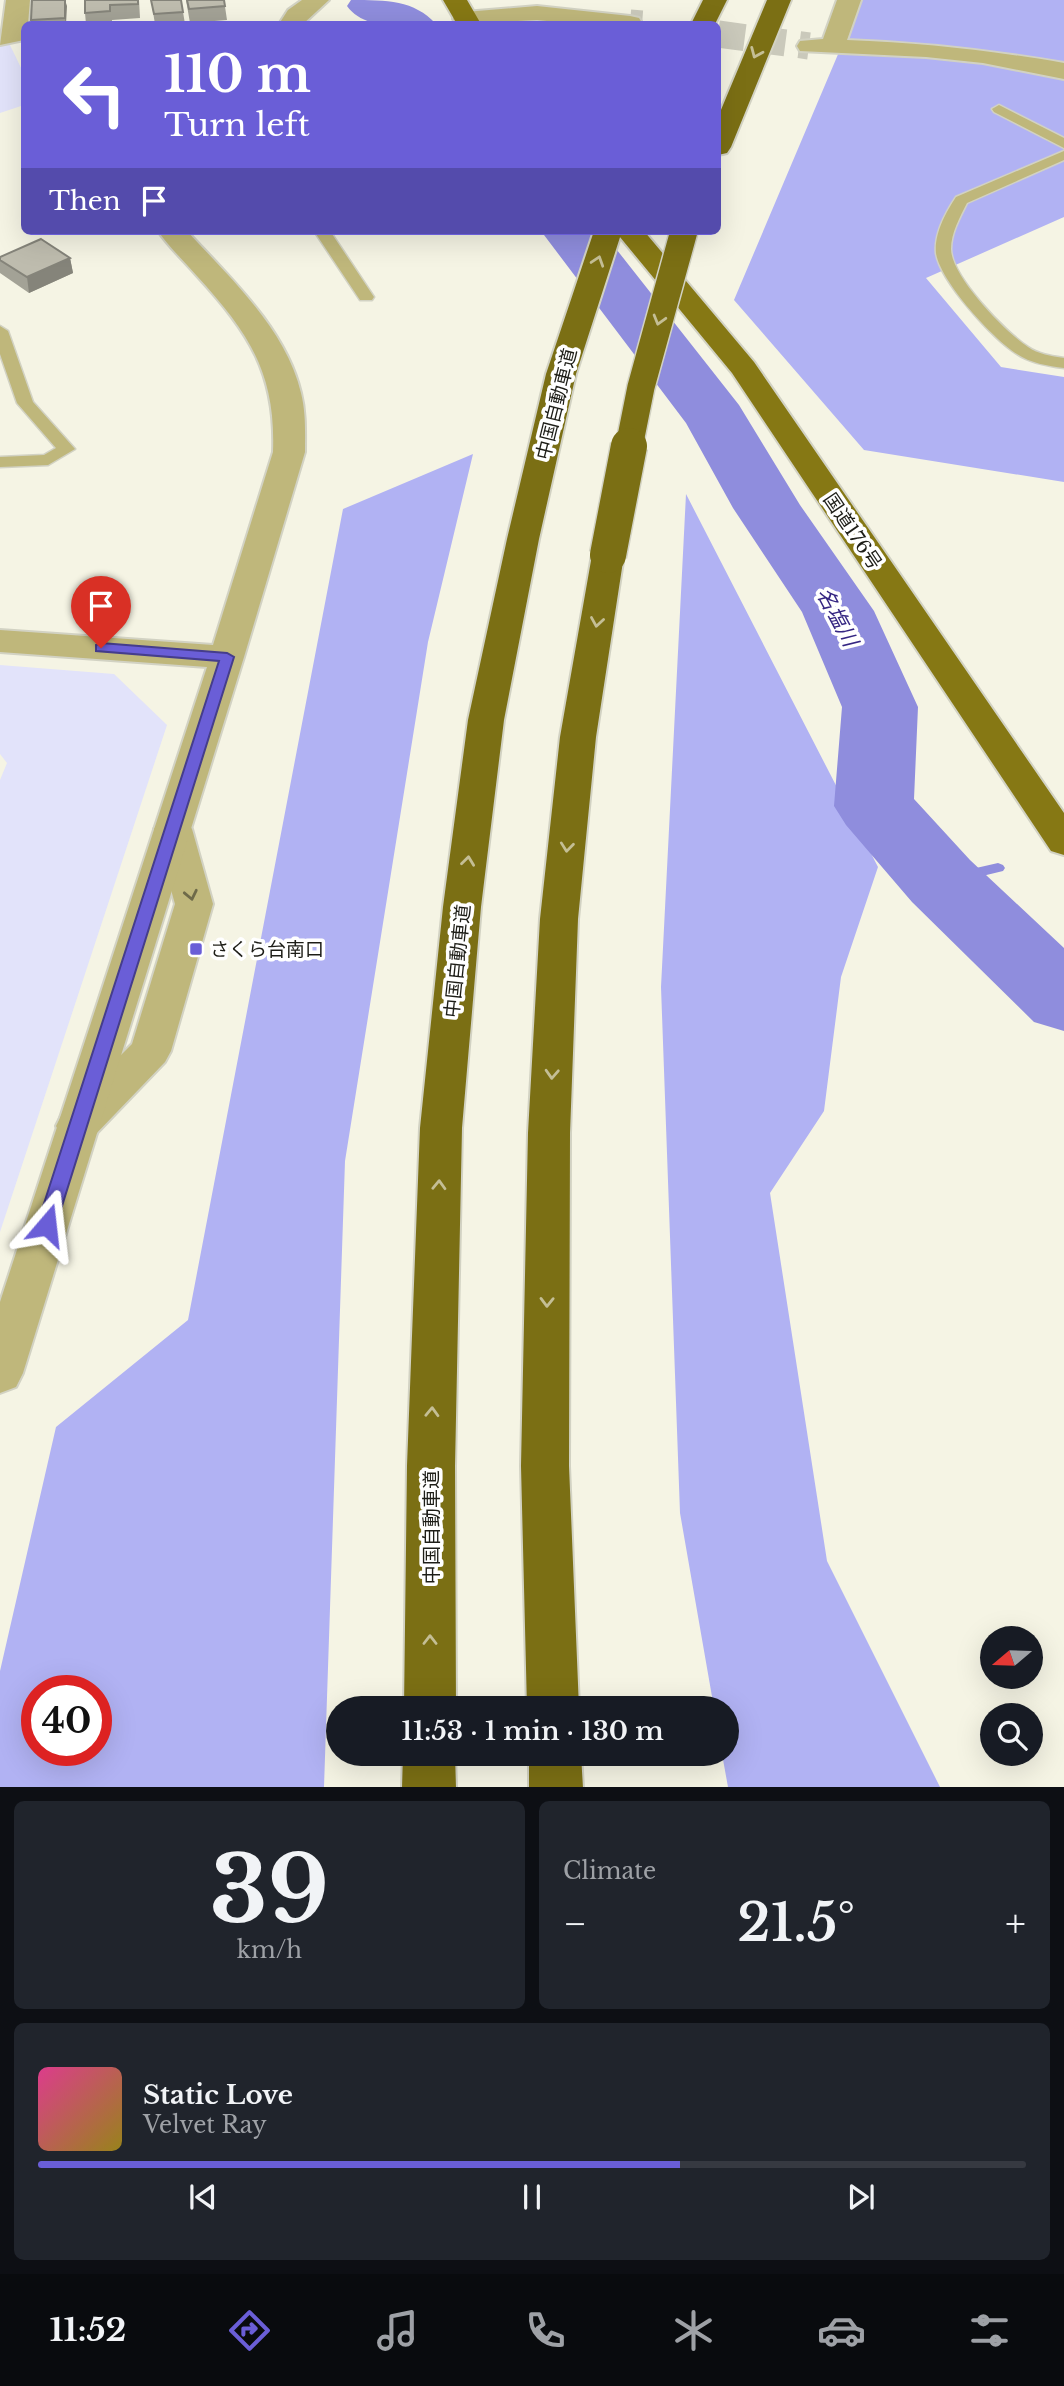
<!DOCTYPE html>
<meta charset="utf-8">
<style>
body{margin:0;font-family:"Libre Baskerville","Noto Sans JP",serif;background:#20242c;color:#f1f3f6;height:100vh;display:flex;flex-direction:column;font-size:26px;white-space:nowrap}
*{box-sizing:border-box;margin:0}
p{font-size:23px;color:#9ea1a6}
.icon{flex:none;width:38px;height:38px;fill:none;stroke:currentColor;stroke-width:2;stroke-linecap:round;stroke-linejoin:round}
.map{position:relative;height:1787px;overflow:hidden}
.sheet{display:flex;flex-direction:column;gap:14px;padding:14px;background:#0d0f14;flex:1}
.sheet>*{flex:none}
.hud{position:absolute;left:21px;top:21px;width:700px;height:214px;border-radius:10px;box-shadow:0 7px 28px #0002;background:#6a5ed7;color:#fff;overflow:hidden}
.needle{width:46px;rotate:251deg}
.controls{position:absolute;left:980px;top:1626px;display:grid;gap:14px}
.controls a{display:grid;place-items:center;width:63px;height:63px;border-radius:50%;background:#171b24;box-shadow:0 7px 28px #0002;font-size:35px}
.speed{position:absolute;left:21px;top:1675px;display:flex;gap:14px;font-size:35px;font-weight:700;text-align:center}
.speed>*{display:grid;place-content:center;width:91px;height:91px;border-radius:50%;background:#171b24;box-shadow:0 7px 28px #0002;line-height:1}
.speed .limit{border:10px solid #d22;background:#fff;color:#111}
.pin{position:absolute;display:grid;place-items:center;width:60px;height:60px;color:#fff;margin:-72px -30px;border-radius:50% 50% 50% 0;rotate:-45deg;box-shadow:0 0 7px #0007}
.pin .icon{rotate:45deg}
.me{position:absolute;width:77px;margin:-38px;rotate:17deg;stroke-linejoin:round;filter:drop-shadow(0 0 5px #0008)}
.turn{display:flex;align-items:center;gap:24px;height:147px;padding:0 28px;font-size:32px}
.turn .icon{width:91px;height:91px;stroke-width:2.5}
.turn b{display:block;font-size:49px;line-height:60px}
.then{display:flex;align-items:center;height:66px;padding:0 28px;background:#0003;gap:14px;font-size:26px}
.big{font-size:52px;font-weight:600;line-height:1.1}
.sheet .card{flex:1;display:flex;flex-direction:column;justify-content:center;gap:10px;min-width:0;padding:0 24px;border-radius:10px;background:#20242c}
.sheet .dial{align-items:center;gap:0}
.dial b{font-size:91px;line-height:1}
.song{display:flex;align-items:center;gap:21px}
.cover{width:84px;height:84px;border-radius:10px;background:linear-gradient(135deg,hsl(330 70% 55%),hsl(50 70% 35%))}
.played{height:7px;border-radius:4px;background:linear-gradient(90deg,#6a5ed7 65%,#363941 65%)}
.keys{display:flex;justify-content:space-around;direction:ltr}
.heat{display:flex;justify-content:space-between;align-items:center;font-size:38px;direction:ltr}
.sheet .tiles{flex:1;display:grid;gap:14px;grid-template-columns:1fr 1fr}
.card:last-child{grid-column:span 2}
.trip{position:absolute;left:326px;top:1696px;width:413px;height:70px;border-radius:35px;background:#171b24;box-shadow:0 7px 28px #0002;font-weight:600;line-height:70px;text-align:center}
.tab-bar{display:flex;height:112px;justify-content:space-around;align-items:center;background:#090b0e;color:#9ea1a6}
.tab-bar .icon{width:49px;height:49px}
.tab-bar .current{color:#6a5ed7}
.tab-bar b{font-size:32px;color:#f1f3f6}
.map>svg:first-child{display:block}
</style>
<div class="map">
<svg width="1064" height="1788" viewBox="0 0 1064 1788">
<rect width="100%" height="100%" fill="#f5f4e4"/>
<!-- green -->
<path fill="#e2e3fa" d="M9 43 24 74V105L0 113V45Z
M0 665 114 674 167 725 0 1232V780L7 763 0 754Z"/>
<!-- forest -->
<path fill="#b1b2f3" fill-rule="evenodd" d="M861 0H1064V217L926 278 1001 367 1064 377V482L864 450 734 300Z
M473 454 428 642 345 1161 324 1787H0V1671L56 1427 188 1320 343 509ZM96 1690V1750H37V1690Z
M686 494 878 867 841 977 824 1111 770 1193 827 1561 940 1787H728L722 1754H726V1708H714L680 1513 661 987Z"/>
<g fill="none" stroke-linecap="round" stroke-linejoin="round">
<!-- stream -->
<path fill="#8f8ddd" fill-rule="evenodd" d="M998 863 1003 865 1005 868 1003 871 941 886 934 881 941 876Z"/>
<!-- river -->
<path fill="#8f8ddd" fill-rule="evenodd" d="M351 0C387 0 414 0 436 24 408 27 365 31 347 6Z
M541 231H602L739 405 800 505 874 611 918 707 914 799 970 860 1064 948V1031L1034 1022 912 902 846 825 834 806 842 707 802 612 733 508 686 423Z"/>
<!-- minor-tunnel -->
<path stroke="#cac9bb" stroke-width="27" stroke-dasharray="27 14" stroke-linecap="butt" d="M630 23 642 24
M718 34 809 46"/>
<defs>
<path id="service" d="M999 105 1064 138V148L994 112 992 109Z
M1064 151V160L967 203C960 217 951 233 951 249 951 276 1005 332 1028 347 1038 354 1051 356 1064 358V368C1048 366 1030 363 1017 354 993 339 940 281 936 253 934 234 946 212 956 197Z
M314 231H330L374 297 372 300H360Z
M0 326 8 331 33 402 75 449 48 465 0 467V457L44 455 56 448 17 403 0 354Z"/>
<path id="minor" d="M6 0H30L28 24H24V40L0 45Z
M837 0H861L847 40C924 43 988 50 1064 63V79L983 63 926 57 800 51 797 46 800 41 823 39Z
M537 6 630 16 639 18 642 23 576 24 537 20 458 24 453 19 456 14 465 12Z
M173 816 186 820 192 829 213 904 171 1051 165 1062 92 1138 77 1143 62 1138 56 1126 62 1114 132 1044 175 904 154 829 160 820Z"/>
<path id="tertiary" d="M302 0H329L303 24H279L288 10Z
M158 231H187C230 278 286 329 301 393 306 413 305 432 305 452L244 657 23 1373 16 1387 0 1393V1302L207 667 0 652V630L213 645 273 452C276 373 249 333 197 276 184 261 169 247 158 231Z"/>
<path id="trunk" d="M443 0H467L481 24H457Z
M615 231H644L754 362 1064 813V855L1051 851 732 373Z"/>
<path id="motorway" d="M703 0H727L715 24H691Z
M767 0H791L731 147 727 153 718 155V117Z
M594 231H622L576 374 539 539 504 720 481 907 462 1128 455 1466 456 1708H404L407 1466 420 1128 443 907 468 720 507 539 546 374Z
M608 545 620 548 624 555 596 737 578 919 570 1133 569 1466 579 1708H527L521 1466 528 1133 540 919 560 737 592 555 596 548Z
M403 1754H455L456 1788H402Z
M529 1754H581L583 1788H529Z"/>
</defs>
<!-- service casing -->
<use href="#service" stroke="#d2d2c3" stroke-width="3"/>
<!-- minor casing -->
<use href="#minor" stroke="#d2d2c3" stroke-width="4"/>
<!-- tertiary casing -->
<use href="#tertiary" stroke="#d2d2c3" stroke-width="4"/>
<!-- trunk casing -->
<use href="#trunk" stroke="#d2d2c3" stroke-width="4"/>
<!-- motorway casing -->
<use href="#motorway" stroke="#d2d2c3" stroke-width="4"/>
<!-- service -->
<use href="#service" fill="#bfb77b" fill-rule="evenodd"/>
<!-- minor -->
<use href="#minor" fill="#bfb77b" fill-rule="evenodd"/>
<!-- tertiary -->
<use href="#tertiary" fill="#bfb77b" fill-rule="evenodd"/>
<!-- trunk -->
<use href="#trunk" fill="#867814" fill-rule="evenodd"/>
<!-- motorway -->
<use href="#motorway" fill="#7b6f14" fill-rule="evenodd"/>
<defs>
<path id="motorway-bridge-far1" d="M629 447 641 387 684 231"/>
<path id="motorway-bridge" d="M608 555 629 446"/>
</defs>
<!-- motorway-bridge-far1 casing -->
<use href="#motorway-bridge-far1" stroke="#d2d2c3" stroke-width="30" stroke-linecap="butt"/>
<!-- motorway-bridge casing -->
<use href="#motorway-bridge" stroke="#d2d2c3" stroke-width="39" stroke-linecap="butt"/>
<!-- motorway-bridge-far1 -->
<use href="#motorway-bridge-far1" stroke="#7b6f14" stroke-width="27"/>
<!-- motorway-bridge -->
<use href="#motorway-bridge" stroke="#7b6f14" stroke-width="36"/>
</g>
<!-- wall -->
<path fill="#a3a296" d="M66 0V24H32L31 20Z
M85 0H139L140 18 112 20V24H86L85 13Z
M151 0 183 12 185 24H155Z
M186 0H224L227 20 190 23Z
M0 257 70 258 73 273 29 293 0 273Z"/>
<!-- shaded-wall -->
<path fill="#85847a" d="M65 0 67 6 66 24 65 18Z
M70 258 73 273 29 293 27 277Z"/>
<!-- building -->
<path fill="#bebcae" stroke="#85847a" stroke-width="2" d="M32 0H65V18L31 20Z
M85 0H138V4L110 5V11L85 13Z
M151 0H181L183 12 154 14Z
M187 0H224L225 6 189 9Z
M41 239 70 258 27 277 0 260V257Z"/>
<!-- one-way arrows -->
<defs><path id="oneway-chevron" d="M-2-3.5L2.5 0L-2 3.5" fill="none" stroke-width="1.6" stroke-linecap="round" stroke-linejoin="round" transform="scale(1.75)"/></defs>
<g stroke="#c4be95">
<use href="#oneway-chevron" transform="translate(756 53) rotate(113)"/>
<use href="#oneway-chevron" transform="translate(598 261) rotate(-72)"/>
<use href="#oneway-chevron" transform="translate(659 320) rotate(106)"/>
<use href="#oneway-chevron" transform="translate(597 622) rotate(99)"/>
<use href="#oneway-chevron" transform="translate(567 847) rotate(96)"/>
<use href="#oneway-chevron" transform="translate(468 861) rotate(-83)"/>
<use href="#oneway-chevron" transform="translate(552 1074) rotate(93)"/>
<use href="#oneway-chevron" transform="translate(439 1185) rotate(-88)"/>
<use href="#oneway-chevron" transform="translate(547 1302) rotate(91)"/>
<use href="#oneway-chevron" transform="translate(432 1412) rotate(-88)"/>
<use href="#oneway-chevron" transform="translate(430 1640) rotate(-90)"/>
</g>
<use stroke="#6e6a49" href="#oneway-chevron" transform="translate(191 895) rotate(78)"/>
<!-- route -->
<path fill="#6a5ed7" stroke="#453d8c" stroke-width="2" d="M101 643 227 653 234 657 56 1225 53 1230 47 1232 40 1230 37 1225 219 661 96 651V645Z"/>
<!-- markers -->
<rect fill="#6a5ed7" stroke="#fff" stroke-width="2.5" x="189" y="942" width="14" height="14" rx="3.5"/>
<g text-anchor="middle" stroke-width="7" stroke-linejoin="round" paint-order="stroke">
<!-- street labels -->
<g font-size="19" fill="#1d1d17" stroke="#fff">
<text transform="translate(556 404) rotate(-76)" y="7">中国自動車道</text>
<text transform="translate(853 531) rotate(56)" y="7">国道176号</text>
<text transform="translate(457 961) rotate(-84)" y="7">中国自動車道</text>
<text transform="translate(431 1527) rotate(-90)" y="7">中国自動車道</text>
</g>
<!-- poi labels -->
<g font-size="19" fill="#1d1d17" stroke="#fff" text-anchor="start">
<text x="210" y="956">さくら台南口</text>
</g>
<!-- water labels -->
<g font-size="21" font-style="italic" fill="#352682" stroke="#fff">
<text transform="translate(837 617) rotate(62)" y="7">名塩川</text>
</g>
</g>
</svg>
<div class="controls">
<a><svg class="needle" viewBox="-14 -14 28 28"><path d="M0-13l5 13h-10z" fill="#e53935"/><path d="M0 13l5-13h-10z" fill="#9ea1a6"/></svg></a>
<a><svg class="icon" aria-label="search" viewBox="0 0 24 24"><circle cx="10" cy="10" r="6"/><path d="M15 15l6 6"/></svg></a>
</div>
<div class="speed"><div class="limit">40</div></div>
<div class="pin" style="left:101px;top:648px;background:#d93025"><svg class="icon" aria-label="arrive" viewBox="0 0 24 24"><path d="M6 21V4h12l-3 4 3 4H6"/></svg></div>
<svg class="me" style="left:47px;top:1225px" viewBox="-20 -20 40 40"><path d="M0-17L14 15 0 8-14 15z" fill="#6a5ed7" stroke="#fff" stroke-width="4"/></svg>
<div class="trip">11:53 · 1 min · 130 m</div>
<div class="hud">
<div class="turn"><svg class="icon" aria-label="left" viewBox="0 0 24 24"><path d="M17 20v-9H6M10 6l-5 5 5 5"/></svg><div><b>110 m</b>Turn left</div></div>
<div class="then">Then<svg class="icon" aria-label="arrive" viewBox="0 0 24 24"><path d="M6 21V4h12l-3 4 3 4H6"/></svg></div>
</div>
</div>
<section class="sheet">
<div class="tiles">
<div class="card dial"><b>39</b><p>km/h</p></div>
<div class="card"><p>Climate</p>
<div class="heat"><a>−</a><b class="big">21.5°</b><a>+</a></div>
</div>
<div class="card">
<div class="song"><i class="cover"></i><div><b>Static Love</b><p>Velvet Ray</p></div></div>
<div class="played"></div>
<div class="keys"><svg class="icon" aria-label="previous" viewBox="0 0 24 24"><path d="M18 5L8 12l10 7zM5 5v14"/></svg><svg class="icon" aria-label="pause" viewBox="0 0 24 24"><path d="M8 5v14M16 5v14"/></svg><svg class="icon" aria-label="next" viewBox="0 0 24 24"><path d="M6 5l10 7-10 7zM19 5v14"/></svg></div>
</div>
</div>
</section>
<nav class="tab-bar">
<b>11:52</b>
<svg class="icon current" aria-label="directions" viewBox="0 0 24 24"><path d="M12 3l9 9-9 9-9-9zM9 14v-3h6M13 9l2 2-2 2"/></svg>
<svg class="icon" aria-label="music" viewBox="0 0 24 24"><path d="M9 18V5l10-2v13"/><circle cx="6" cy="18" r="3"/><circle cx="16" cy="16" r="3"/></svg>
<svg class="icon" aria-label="phone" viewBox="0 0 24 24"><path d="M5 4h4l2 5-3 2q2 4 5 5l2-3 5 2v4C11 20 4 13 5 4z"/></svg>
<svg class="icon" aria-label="climate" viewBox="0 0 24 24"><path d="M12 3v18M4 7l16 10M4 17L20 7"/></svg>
<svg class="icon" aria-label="car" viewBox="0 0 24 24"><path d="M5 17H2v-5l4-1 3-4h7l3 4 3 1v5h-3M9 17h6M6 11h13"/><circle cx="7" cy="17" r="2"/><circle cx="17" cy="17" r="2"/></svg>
<svg class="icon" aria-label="filters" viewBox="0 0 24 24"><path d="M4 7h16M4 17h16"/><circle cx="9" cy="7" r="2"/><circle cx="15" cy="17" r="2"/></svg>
</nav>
